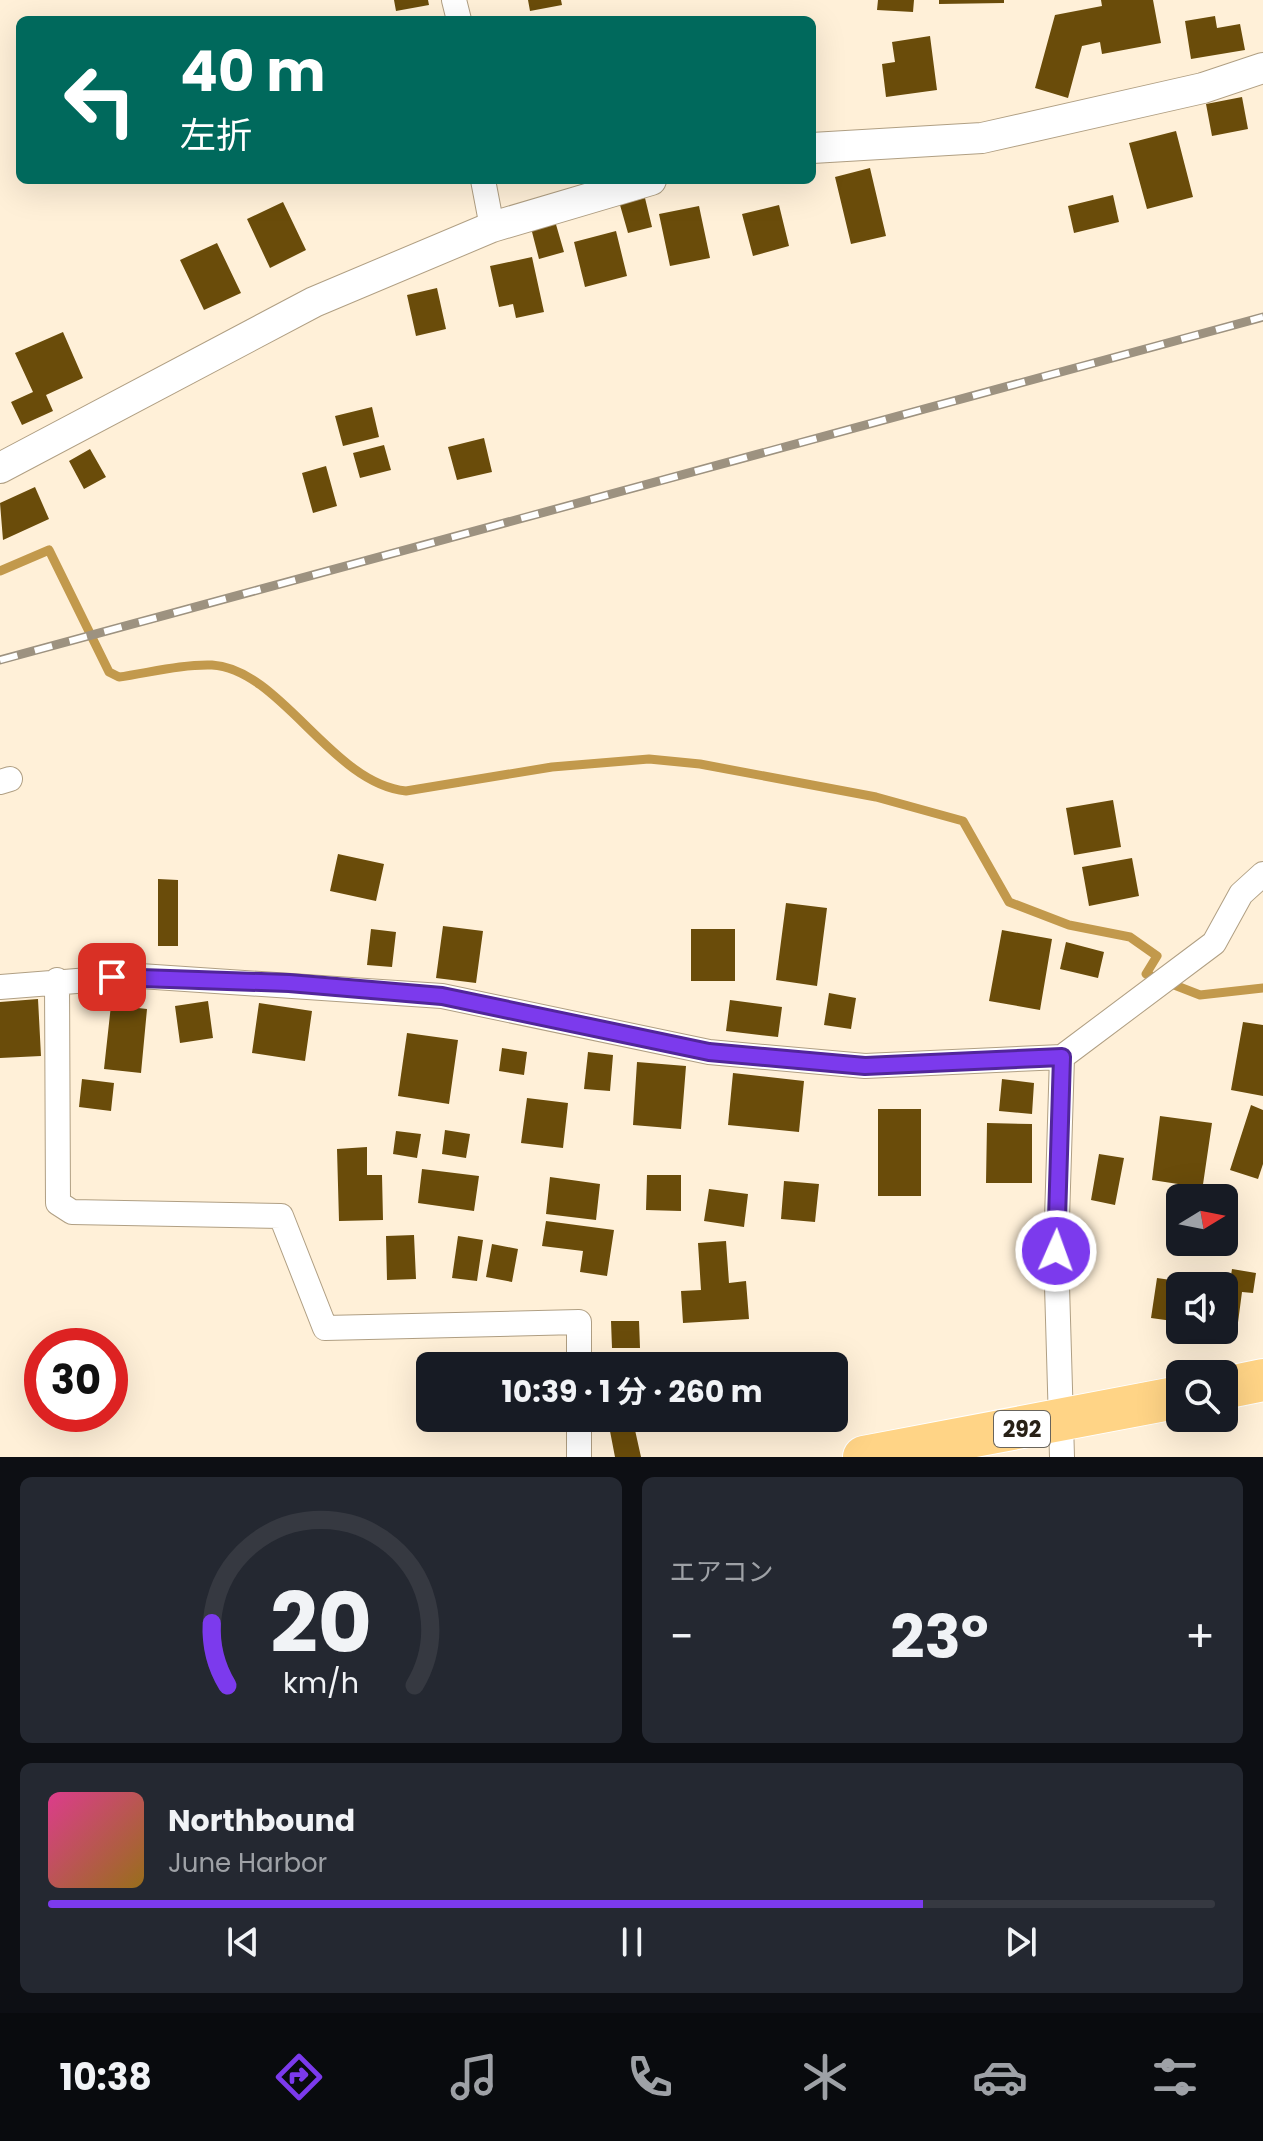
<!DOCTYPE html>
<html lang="ja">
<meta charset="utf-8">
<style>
body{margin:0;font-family:Poppins,"Noto Sans JP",sans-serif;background:#242831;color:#f1f3f6;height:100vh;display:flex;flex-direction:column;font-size:30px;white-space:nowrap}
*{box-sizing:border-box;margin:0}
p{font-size:26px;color:#9ea1a6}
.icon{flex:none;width:44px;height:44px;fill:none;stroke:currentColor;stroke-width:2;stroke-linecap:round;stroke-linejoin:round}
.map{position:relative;height:1457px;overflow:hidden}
.panel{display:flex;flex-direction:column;gap:20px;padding:20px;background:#0d0f14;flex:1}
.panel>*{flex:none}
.banner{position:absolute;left:16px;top:16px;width:800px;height:168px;border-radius:12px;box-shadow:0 8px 32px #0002;background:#00695c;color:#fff;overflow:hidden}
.needle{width:52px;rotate:80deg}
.fabs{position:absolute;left:1166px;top:1184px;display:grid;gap:16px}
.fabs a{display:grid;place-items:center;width:72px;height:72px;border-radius:12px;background:#171b24;box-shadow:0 8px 32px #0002;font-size:40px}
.speed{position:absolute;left:24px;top:1328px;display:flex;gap:16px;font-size:40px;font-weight:700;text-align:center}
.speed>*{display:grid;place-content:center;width:104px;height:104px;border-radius:50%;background:#171b24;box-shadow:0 8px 32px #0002;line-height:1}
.speed .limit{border:12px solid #d22;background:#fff;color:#111}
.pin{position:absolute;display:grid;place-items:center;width:68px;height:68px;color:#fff;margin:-34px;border-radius:16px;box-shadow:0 4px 12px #0006}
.me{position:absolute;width:88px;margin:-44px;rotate:2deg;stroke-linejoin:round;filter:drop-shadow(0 0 6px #0008)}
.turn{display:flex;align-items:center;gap:28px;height:168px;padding:0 32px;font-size:36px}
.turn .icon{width:104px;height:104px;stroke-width:2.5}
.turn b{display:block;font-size:56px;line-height:68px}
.big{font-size:60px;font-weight:700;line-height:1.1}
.panel .card{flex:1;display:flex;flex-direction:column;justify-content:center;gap:12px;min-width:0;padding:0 28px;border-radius:12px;background:#242831}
.panel .dial{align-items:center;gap:0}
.dial svg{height:208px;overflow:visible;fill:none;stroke:#363941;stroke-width:7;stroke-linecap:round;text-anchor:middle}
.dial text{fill:#f1f3f6;stroke:none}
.song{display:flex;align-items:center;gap:24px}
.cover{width:96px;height:96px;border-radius:12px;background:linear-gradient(135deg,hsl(330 70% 55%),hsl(40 70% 35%))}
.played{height:8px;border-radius:4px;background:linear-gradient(90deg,#7c3aed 75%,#363941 75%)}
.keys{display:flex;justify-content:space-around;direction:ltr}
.heat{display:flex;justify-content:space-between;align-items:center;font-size:44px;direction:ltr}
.panel .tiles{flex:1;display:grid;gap:20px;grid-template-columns:1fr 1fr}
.card:last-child{grid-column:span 2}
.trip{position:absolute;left:416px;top:1352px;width:432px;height:80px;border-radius:12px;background:#171b24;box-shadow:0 8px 32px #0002;font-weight:700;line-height:80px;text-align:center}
.dock{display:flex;height:128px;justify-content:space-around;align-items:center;background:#090b0e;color:#9ea1a6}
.dock .icon{width:56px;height:56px}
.dock .on{color:#7c3aed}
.dock b{font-size:36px;color:#f1f3f6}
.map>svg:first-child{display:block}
</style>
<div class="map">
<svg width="1263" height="1457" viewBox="0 0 1263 1457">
<rect width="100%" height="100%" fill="#fff0d8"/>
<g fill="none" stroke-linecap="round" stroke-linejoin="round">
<!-- stream -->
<path stroke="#c2994c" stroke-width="9" d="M0 571 49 550 109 672 119 677C148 673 182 664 212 665 281 669 332 784 406 791L552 767 649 759 700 764 876 797 963 821 1009 902 1069 925 1130 937 1157 956 1146 974 1200 995 1263 988"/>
</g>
<!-- building -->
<path fill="#6a4c0a" d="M394 0H428L429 5 396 11Z
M528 0H561L562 5 530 11Z
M878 0H914L913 12 877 10Z
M939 0H1004V3L939 4Z
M1101 0H1153L1161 43 1102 54 1100 42 1082 46 1068 98 1035 88 1055 15 1102 6Z
M1215 16 1217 28 1240 24 1245 50 1191 59 1185 21Z
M930 36 937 90 886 97 882 64 895 62 892 42Z
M1242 97 1248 129 1212 136 1206 104Z
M1176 131 1193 197 1147 209 1129 143Z
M870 168 886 236 851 244 835 177Z
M1113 195 1119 222 1074 233 1068 206Z
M645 198 652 227 628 233 620 205Z
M283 202 306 250 270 268 247 219Z
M779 205 789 246 753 256 742 214Z
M699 206 710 258 670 266 659 214Z
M555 221 564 252 539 259 531 228Z
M616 231 627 276 585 287 574 242Z
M217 243 241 293 204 310 180 260Z
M532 257 544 312 516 318 513 304 499 307 490 266Z
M437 288 446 329 416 336 407 295Z
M63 332 83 378 46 395 53 411 22 425 11 402 33 392 15 353Z
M372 407 379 437 343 446 335 416Z
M484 438 492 472 457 480 448 447Z
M384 445 391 470 360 478 353 453Z
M90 449 106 477 84 489 69 461Z
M326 466 337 506 313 513 302 473Z
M35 487 49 519 3 540 0 503Z
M1113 800 1121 847 1074 855 1066 808Z
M338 854 384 864 376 901 330 891Z
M1132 858 1139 896 1089 906 1082 867Z
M158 879 178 880V946H158Z
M786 903 827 908 817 986 776 980Z
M443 926 483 931 476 983 436 978Z
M371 929 396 932 392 967 367 965Z
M691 929H735V981H691Z
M1002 930 1052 939 1040 1010 989 1001Z
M1066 942 1104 952 1098 978 1060 969Z
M829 993 856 998 851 1029 824 1025Z
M38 999 41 1056 0 1058V1002Z
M730 1000 782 1007 778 1037 726 1031Z
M208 1001 213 1038 180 1043 175 1006Z
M259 1003 312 1011 305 1061 252 1053Z
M111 1005 147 1009 141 1073 104 1069Z
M1243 1022 1263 1025V1096L1231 1090Z
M407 1033 458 1040 449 1104 398 1096Z
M502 1048 527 1052 524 1075 499 1071Z
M588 1052 613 1055 610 1091 584 1089Z
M637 1062 686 1066 681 1129 633 1125Z
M733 1073 804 1081 799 1132 728 1125Z
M82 1079 114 1083 111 1111 79 1107Z
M1002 1079 1034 1083 1032 1114 999 1111Z
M527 1098 568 1103 563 1148 521 1143Z
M1251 1105 1263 1110V1164L1258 1179 1230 1170Z
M878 1109H921V1196H878Z
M1160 1116 1212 1123 1201 1198H1180V1243L1170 1242 1178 1184 1152 1180Z
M987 1123 1032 1124V1183H986Z
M445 1130 470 1134 466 1158 442 1154Z
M396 1131 421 1134 417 1158 393 1154Z
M367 1147V1175H382L383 1220 339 1221 337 1149Z
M1099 1154 1124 1158 1115 1205 1091 1200Z
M422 1169 479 1176 474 1211 418 1203Z
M647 1175H681V1211L646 1210Z
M550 1177 600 1184 596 1220 546 1214Z
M784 1181 819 1184 815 1222 781 1219Z
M709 1189 748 1194 744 1227 704 1221Z
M546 1221 614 1230 607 1276 580 1272 583 1251 542 1246Z
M414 1235 416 1279 387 1280 386 1236Z
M458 1236 483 1240 477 1281 452 1278Z
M726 1241 729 1283 746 1281 749 1319 683 1323 681 1291 701 1290 698 1243Z
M492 1244 518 1249 512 1282 486 1277Z
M1232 1269 1256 1273 1253 1293 1242 1292 1237 1330 1224 1328V1288H1229Z
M1157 1278 1199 1284 1180 1286V1322L1151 1318Z
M611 1321H639L640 1348H612Z
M633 1421 641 1457H615L609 1426Z"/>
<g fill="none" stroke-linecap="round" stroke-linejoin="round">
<defs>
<path id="minor" d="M454 0 459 20
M483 180 492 227
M0 782 10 779
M57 980 58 1203 72 1212 281 1216 325 1328 579 1322V1366
M0 987 140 976 442 996 709 1052 865 1066 1062 1057 1214 943 1241 894 1263 874
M1062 1057 1056 1251 1062 1457
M579 1418V1457"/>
<path id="tertiary" d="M812 148 982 138 1203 88 1263 68
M0 468 314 302 492 227 651 180"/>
<path id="trunk" d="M1224 1388 1263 1380
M864 1457 1180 1397"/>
</defs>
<!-- minor casing -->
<use href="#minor" stroke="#b09f83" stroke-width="26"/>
<!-- tertiary casing -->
<use href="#tertiary" stroke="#b09f83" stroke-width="32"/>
<!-- trunk casing -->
<use href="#trunk" stroke="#fff" stroke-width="44"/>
<!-- minor -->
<use href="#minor" stroke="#fff" stroke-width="24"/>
<!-- tertiary -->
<use href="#tertiary" stroke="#fff" stroke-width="30"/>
<!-- trunk -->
<use href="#trunk" stroke="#ffd486" stroke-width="42"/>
<defs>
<path id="rail" d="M0 660 1263 317"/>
</defs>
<!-- rail casing -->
<use href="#rail" stroke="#9d9280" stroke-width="9"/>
<!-- rail -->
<use href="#rail" stroke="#fff" stroke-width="6" stroke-dasharray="18" stroke-linecap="butt"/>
</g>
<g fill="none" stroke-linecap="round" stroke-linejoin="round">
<defs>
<path id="route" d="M112 977 289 983 442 996 709 1052 865 1066 1062 1057 1056 1251"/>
</defs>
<!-- route casing -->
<use href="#route" stroke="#51269a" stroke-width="20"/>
<!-- route -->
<use href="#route" stroke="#7c3aed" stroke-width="14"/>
</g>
<g text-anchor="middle" stroke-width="8" stroke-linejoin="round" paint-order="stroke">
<!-- shield labels -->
<rect fill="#fff" stroke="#68645c" stroke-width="2" x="994" y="1411" width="56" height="36" rx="6"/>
<g font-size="22" font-weight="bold" fill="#282116">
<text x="1022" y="1437">292</text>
</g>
</g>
</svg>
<div class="fabs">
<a><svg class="needle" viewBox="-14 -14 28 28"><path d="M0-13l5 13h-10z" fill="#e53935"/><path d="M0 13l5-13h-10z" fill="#9ea1a6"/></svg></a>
<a><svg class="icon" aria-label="sound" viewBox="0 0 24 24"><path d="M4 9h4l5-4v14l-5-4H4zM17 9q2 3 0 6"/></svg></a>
<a><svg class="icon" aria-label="search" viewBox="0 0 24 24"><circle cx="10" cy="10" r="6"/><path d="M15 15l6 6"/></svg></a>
</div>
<div class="speed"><div class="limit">30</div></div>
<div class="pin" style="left:112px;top:977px;background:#d93025"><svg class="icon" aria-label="arrive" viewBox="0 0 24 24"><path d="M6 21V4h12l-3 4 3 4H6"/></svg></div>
<svg class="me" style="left:1056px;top:1251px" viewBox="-20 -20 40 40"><circle r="17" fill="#7c3aed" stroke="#fff" stroke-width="3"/><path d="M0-11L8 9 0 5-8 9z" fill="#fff"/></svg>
<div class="trip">10:39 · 1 分 · 260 m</div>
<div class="banner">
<div class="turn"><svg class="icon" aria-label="left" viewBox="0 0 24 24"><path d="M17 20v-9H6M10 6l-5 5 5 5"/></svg><div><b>40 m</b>左折</div></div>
</div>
</div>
<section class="panel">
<div class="tiles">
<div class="card dial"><svg viewBox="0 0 100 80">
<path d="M14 69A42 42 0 1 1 86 69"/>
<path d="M14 69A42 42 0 0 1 8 45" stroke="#7c3aed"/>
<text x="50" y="56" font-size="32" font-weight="700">20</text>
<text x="50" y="72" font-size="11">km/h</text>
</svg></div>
<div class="card"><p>エアコン</p>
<div class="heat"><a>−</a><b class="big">23°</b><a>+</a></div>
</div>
<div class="card">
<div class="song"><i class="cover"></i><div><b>Northbound</b><p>June Harbor</p></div></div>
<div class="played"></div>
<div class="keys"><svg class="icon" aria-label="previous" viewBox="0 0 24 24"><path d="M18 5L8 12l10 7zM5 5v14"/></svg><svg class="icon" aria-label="pause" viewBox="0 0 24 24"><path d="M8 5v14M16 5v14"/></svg><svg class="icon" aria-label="next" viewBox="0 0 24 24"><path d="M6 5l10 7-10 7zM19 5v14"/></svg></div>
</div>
</div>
</section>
<nav class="dock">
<b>10:38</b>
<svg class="icon on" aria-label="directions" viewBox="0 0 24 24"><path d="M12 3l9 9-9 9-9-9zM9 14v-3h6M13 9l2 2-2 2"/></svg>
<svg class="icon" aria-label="music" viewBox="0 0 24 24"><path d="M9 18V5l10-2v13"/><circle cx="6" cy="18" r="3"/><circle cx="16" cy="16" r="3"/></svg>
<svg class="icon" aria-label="phone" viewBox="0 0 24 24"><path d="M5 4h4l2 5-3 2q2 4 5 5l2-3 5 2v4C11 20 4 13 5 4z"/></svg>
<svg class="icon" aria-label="climate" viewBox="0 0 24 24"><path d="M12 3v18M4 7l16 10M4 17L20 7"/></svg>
<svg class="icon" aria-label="car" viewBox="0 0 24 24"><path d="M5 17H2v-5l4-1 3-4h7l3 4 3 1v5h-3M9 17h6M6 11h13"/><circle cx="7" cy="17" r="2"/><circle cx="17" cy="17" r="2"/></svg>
<svg class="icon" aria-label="filters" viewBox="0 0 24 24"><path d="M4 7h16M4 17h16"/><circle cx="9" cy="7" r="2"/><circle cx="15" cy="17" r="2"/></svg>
</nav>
